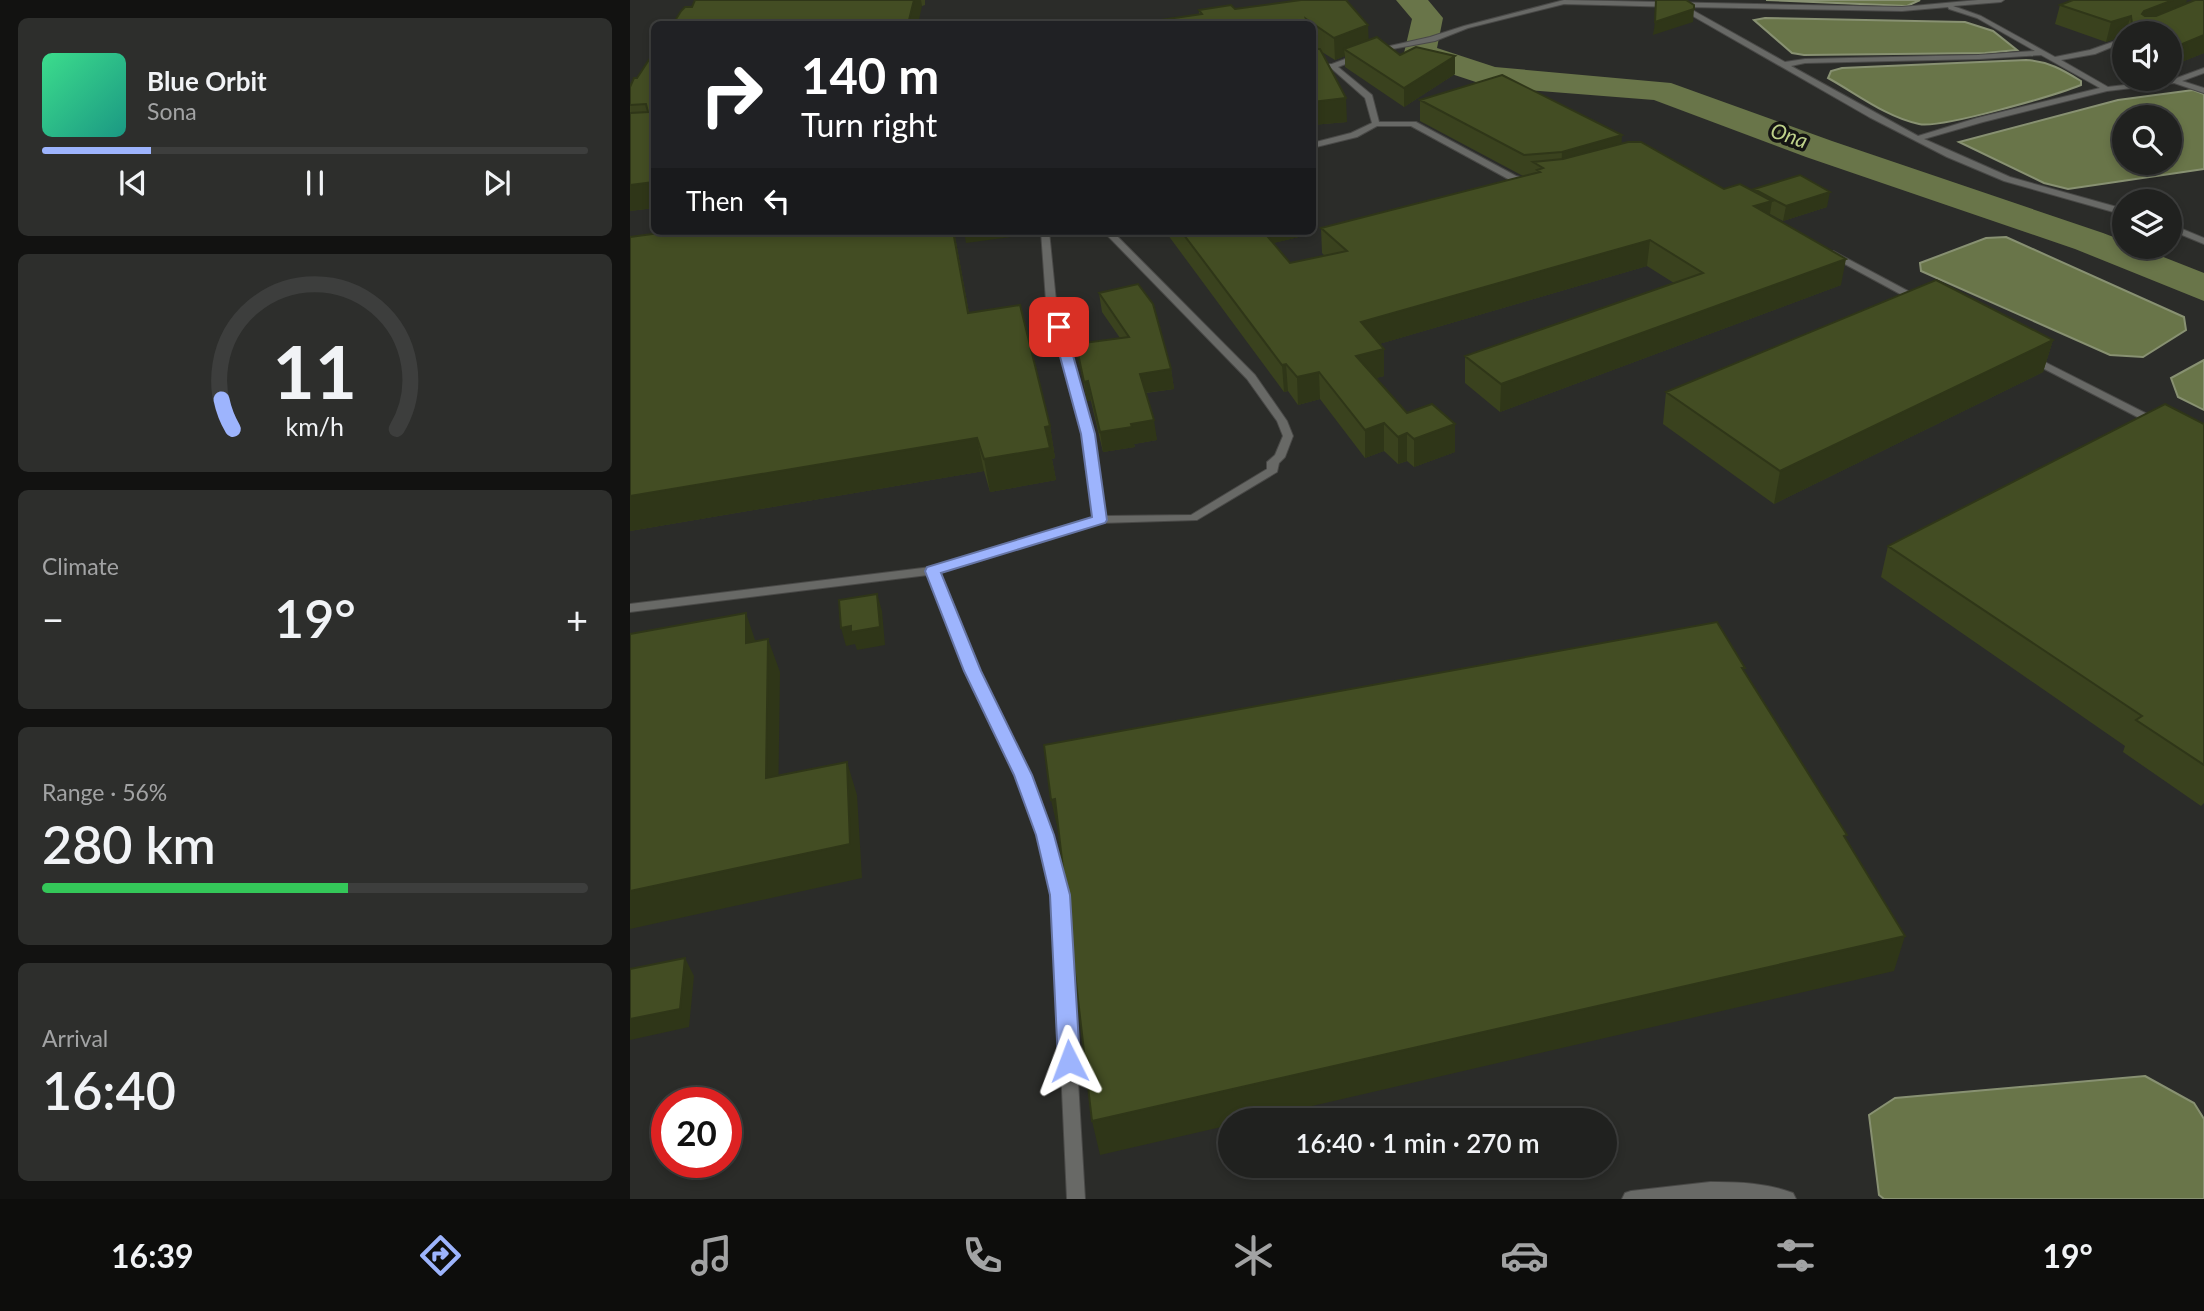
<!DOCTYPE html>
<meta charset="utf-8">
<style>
body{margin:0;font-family:Lato,sans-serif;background:#2d2e2c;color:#f1f3f6;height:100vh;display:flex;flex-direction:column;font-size:26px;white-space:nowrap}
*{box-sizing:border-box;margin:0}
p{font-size:23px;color:#a2a3a4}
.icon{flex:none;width:38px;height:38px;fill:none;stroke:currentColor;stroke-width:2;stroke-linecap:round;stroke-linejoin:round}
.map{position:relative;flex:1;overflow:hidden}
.drawer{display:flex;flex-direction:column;gap:18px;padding:18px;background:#121211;width:630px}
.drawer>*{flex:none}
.banner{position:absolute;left:21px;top:21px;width:665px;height:214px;border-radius:10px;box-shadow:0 4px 10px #0003,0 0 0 2px #3d3e3d;background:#202124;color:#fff;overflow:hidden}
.tools{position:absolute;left:1482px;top:21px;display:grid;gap:14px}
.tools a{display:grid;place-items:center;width:70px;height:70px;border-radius:50%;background:#20211f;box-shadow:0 4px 10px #0003,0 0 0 2px #3d3e3d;font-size:35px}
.speed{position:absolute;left:21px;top:1087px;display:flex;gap:14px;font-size:35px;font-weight:700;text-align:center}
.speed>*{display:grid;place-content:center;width:91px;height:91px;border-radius:50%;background:#20211f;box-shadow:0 4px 10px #0003,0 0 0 2px #3d3e3d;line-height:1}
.speed .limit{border:10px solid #d22;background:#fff;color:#111}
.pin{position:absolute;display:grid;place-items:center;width:60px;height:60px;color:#fff;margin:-30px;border-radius:14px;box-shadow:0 4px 10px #0006}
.me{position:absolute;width:77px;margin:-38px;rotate:357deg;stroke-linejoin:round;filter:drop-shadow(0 0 5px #0008)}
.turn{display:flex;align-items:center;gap:24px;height:147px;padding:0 35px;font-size:32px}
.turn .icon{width:91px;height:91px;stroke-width:2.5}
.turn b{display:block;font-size:49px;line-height:60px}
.then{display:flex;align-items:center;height:66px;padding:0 35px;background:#0003;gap:14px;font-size:26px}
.big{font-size:52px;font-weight:600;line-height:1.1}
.drawer .card{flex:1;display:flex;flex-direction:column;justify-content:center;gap:10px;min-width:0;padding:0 24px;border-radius:10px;background:#2d2e2c}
.drawer .dial{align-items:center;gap:0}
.dial svg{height:182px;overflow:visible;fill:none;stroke:#3d3e3d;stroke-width:7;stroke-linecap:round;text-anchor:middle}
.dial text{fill:#f1f3f6;stroke:none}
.song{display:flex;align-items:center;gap:21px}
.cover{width:84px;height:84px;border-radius:10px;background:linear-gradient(135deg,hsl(150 70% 55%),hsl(170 70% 35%))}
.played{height:7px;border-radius:4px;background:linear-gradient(90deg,#9db4fd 20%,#3d3e3d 20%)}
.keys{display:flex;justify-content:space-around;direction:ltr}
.heat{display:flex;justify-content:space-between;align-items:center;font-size:38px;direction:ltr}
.charge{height:10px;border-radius:5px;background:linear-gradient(90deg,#34c759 56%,#3d3e3d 0)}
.trip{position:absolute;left:588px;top:1108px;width:399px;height:70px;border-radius:35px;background:#20211f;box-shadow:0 4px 10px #0003,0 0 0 2px #3d3e3d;font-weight:600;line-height:70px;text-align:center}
.menu{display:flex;height:112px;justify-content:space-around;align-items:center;background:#0d0d0c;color:#a2a3a4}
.menu .icon{width:49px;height:49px}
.menu .selected{color:#9db4fd}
.menu b{font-size:32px;color:#f1f3f6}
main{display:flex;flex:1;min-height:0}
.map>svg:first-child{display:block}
</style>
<main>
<section class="drawer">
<div class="card">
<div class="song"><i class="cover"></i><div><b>Blue Orbit</b><p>Sona</p></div></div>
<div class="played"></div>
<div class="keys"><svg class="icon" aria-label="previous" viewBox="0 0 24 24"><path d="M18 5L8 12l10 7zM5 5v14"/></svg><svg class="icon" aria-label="pause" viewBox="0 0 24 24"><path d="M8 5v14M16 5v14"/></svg><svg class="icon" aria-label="next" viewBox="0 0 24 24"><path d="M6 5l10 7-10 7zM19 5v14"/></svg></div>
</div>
<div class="card dial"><svg viewBox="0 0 100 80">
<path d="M14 69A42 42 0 1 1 86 69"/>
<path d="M14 69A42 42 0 0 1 9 56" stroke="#9db4fd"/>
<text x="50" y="56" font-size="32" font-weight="700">11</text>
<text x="50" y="72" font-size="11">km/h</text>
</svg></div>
<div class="card"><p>Climate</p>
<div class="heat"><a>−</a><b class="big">19°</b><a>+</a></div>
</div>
<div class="card"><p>Range · 56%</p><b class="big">280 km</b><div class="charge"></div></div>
<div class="card"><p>Arrival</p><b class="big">16:40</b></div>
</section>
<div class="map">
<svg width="1574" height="1199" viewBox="0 0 1574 1199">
<rect width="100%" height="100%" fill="#2b2c29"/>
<!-- water -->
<path fill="#697549" stroke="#889172" stroke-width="2" fill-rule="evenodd" d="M1136 0H1290L1277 6Z
M1135 18 1335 22 1363 31 1387 50 1355 53 1174 55 1162 53 1124 20Z
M1396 60C1418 61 1433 70 1451 81V85C1426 95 1310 129 1289 124 1256 117 1227 94 1198 78L1201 71 1212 68Z
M1563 90 1574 94V169L1438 189 1414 183 1329 142 1488 100ZM1494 117H1540V163H1494Z
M1376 237 1554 317 1556 330 1513 357 1480 355 1291 271 1290 263 1356 238Z
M1574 360V410L1548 397 1541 378Z
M1515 1076 1564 1103 1574 1119V1199H1254L1249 1195 1239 1115 1265 1098Z"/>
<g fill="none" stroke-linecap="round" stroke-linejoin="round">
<!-- river -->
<path fill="#697549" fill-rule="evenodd" d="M766 0H798L813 18 807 48 865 67 1041 83 1202 141 1473 233 1494 241V247H1508L1574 273V301L1445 249 1176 157 1024 100 861 87 779 60 774 53 782 19Z"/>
<defs>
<path id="service" d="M934 0 1272 7 1348 0H1374L1371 2 1323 6 1351 16 1425 57 1460 50 1494 38V42L1465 54 1431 60 1478 87 1544 79 1574 68V73L1552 81 1574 88V93L1544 83 1477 91 1353 122 1294 139 1380 177 1494 209V215L1374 181 1317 157 1239 117 1047 7 934 4 838 28 805 41 746 52 742 50 800 37 834 26ZM1057 7 1272 11 1318 7 1319 9 1347 18 1405 51 1349 55 1175 59 1155 62ZM1411 55 1470 88 1347 118 1288 136 1161 66 1175 63 1349 59Z
M726 55 733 57 708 67 742 95 749 122H786L886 176 902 180V184L880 180 781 126H747L727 137 682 148V143L721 133 742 123 735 98 701 68 682 69V65L702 64Z
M1540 224 1574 238V244L1540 230Z
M411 231H419L426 301 463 434 475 516 561 515 637 469V462L645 455 653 436 647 421 617 379 473 231H482L625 375 657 421 663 436 655 457 649 463 647 472 567 520 471 523 309 573 348 671 400 775 422 835 437 895 455 1199H437L423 895 408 835 386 775 336 671 298 575 0 612V604L301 567 464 518 453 434 416 301Z
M1203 251 1291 298 1293 300 1288 303 1285 302 1200 256V252Z
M1401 355 1529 420 1530 422 1529 424H1521L1397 360 1396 358Z
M1080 1182C1109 1182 1136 1183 1163 1193L1166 1199H992L995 1193 1001 1191Z"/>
</defs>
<!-- service casing -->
<use href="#service" stroke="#494947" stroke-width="2"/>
<!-- service -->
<use href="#service" fill="#686966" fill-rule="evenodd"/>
</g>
<!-- wall -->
<path fill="#3a421e" d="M65 0H295V5L292 6 62 7Z
M671 0 739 40 770 55 825 74 774 107 715 67V56L705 60 692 52 717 122 682 125V24H503L569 15V10L605 9Z
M1574 0V53L1544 65 1540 63V33H1494V47L1491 46 1494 36 1476 42 1425 24 1430 5 1555 4Z
M24 52V208L0 211V105L7 78Z
M790 100 992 143 1094 189 1124 191V189L1197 207 1153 221 1140 214V215L1211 285 870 412 835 383V356L1044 283 1017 266 749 344 754 376 746 378 777 413 825 424V452L784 467 777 461 768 464 754 451 735 458 690 399 668 405 658 391 654 392 535 231H677V235L643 243 660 263 695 256 692 253 691 228 893 176 790 121Z
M45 231H324L339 313 420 426 425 458 422 459 426 480 360 492 354 471 0 531V237Z
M469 293 541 369 544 389 516 393 527 440 504 444 505 447 473 452 461 401H457L446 344 490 338 472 312Z
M1423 340 1413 372 1144 504 1033 424 1036 392Z
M1574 424V803L1571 806 1493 752 1495 746 1251 577 1258 546Z"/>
<!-- shaded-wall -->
<path fill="#2f3618" d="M284 0H291L292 6 288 24H278Z
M1543 0H1557L1553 13 1508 31 1514 11Z
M1064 9 1063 22 1023 35 1025 22Z
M1501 16 1494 36 1476 42 1481 22Z
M738 25 739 47 714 49 715 56 705 60 704 38Z
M1574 35V53L1544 65 1550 45Z
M682 40H686L687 62 682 63Z
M825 56V74L774 107V88Z
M716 98 717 122 682 125V102Z
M992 135 991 157 931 173 932 152Z
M24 182V208L0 211V185Z
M1200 192 1197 207 1153 221 1156 206Z
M1142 201 1138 226 1124 206Z
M334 231H380L381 237 336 243Z
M626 231H677V235L627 247Z
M1020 240 1017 266 732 349 731 322Z
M1216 259 1211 285 870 412 871 384Z
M1423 340 1413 372 1144 504 1150 471Z
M754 349V376L727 383 726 356Z
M656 364 658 391 654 392 652 365Z
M541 369 544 389 513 393 510 374Z
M689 372 690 399 668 405 667 377Z
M458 381 461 401H457L454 382Z
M524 420 527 440 504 444 505 447 473 452 470 432 501 424Z
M754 423V451L735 458V430Z
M825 424V452L784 467V439Z
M420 426 425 458 422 459 426 480 360 492 354 459 415 427Z
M777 433V461L768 464V437Z
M347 438 354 471 0 531V496Z
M247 594 252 611 255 645 227 650 225 644 216 646 211 628Z
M116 613 127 646 116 643Z
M138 639 150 672 148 812 136 778Z
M217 762 227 795 232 878 0 929V891Z
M425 799 429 835 421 800Z
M1275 936 1264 971 622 1120H600V1125L470 1155 462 1121Z
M55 958 64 976 59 1027 0 1040V1019Z"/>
<!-- building -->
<path fill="#434d23" stroke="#2f3618" stroke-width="2" d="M65 0H284L278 24H43L51 11 55 7H62Z
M671 0H716L738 25 704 38 676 19 678 24H503L572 14 569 10 601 5 605 9Z
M1026 0H1056L1064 5V9L1025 22Z
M1443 0H1543L1514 11 1512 14 1515 16H1526L1565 0H1574V35L1550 45 1540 41V33H1516L1496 26 1502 24 1501 16 1481 22 1430 5Z
M747 37 770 55 786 47 825 56 774 88 714 49Z
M682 49H690L716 98 682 102Z
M24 52V182L0 185V113L18 112 16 104 0 105V87L4 78H7Z
M872 75 992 135 932 152 894 155 790 100Z
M998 142H1011L1094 189 1110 184 1142 201 1124 206 1216 259 871 384 835 356 1073 273 1020 240 731 322 754 349 726 356 777 413 802 404 825 424 784 439 777 433 768 437 754 423 735 430 689 372 667 377 656 364 652 365 551 231H633L660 263 717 251 691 228 910 172 907 170 913 168 903 162 933 159Z
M1170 175 1200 192 1156 206 1124 189Z
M45 231H323L338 313 390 305 420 426 415 427 420 448 354 459 347 438 0 496V237Z
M1306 280 1423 340 1150 471 1036 392Z
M508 284 523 304 541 369 510 374 524 420 501 424 502 427 470 432 458 381 454 382 446 344 499 337 469 293Z
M1535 404 1574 424V765L1506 720 1512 716 1258 546Z
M247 594 250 627 221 632V626L211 628 209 600Z
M116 613V643L138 639 136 778 217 762 220 844 0 891V634Z
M1087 622 1115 668H1112L1217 835 1214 836 1275 936 462 1121 425 799 421 800 414 745Z
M55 958 50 1009 0 1019V969Z"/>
<!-- route -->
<path fill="#9db4fd" stroke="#6675a4" stroke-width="2" d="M429 323 435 327 465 434 477 520 475 523 311 573 351 671 402 775 424 835 440 895 450 1061 446 1067 439 1070 431 1067 428 1061 420 895 406 835 384 775 334 671 295 571 297 567 462 517 451 434 422 327Z"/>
<g text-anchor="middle" stroke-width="7" stroke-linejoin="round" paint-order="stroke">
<!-- far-water labels -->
<g font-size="21" font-style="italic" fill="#bed18a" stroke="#141413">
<text transform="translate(1159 136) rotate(19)" y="7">Ona</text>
</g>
</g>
</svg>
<div class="tools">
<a><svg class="icon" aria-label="sound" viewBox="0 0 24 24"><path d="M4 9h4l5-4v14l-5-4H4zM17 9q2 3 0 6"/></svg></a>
<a><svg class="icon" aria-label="search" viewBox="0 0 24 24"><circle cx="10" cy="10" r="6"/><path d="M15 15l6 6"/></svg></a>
<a><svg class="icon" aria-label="layers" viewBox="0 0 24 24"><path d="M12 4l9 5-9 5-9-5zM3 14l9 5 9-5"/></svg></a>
</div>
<div class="speed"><div class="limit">20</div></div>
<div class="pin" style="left:429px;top:327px;background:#d93025"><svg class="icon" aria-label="arrive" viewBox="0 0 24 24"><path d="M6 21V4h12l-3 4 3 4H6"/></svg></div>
<svg class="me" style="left:439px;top:1061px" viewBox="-20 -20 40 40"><path d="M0-17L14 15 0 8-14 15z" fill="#9db4fd" stroke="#fff" stroke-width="4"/></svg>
<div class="trip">16:40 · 1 min · 270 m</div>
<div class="banner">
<div class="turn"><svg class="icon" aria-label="right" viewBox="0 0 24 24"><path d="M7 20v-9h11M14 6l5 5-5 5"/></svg><div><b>140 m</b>Turn right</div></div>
<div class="then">Then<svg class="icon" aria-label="left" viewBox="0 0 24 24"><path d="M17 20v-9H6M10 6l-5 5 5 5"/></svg></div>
</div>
</div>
</main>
<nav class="menu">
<b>16:39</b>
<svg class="icon selected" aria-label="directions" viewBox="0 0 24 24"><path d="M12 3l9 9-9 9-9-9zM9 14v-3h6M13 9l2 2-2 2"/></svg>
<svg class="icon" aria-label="music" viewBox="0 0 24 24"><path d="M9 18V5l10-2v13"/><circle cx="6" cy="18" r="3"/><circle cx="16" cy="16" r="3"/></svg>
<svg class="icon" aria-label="phone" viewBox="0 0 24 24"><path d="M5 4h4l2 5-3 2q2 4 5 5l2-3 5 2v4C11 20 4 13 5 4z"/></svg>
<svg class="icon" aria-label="climate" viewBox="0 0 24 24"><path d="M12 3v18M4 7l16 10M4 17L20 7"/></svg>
<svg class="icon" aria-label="car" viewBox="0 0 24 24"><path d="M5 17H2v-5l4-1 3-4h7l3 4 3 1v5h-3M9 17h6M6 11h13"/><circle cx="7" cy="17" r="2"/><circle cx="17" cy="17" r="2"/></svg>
<svg class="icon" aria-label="filters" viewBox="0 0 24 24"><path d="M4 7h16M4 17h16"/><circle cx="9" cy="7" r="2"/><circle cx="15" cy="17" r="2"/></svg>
<b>19°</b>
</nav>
